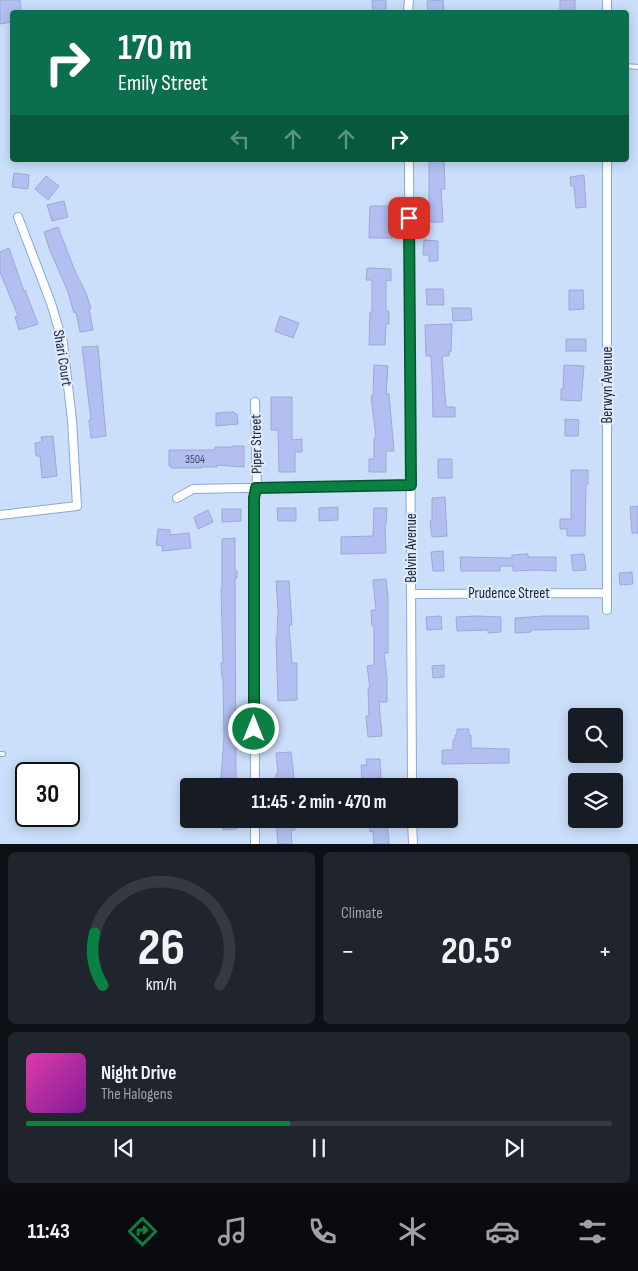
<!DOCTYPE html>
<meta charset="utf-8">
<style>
body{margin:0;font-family:"Sofia Sans Condensed",sans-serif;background:#20242c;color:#f1f3f6;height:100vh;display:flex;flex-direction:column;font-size:19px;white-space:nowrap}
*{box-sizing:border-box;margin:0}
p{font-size:16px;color:#9ea1a6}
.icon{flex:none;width:28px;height:28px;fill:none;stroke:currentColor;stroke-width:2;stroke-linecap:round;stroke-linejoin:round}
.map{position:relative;height:844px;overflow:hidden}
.drawer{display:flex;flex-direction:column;gap:8px;padding:8px;background:#0d0f14;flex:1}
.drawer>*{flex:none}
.banner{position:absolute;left:10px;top:10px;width:619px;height:152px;border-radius:5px;box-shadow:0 2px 12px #0003;background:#0b6e4f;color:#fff;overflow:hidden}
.buttons{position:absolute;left:568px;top:708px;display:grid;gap:10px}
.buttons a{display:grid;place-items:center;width:55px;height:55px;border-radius:5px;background:#171b24;box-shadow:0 2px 12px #0003;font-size:25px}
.speed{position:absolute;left:15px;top:762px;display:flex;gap:10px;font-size:25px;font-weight:700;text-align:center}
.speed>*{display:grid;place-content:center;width:65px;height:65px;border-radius:50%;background:#171b24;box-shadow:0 2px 12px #0003;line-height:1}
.speed .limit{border:2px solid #111;border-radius:8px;background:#fff;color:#111}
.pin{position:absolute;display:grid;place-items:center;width:42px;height:42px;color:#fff;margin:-21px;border-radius:10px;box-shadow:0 2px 8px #0006}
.me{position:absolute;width:55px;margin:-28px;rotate:0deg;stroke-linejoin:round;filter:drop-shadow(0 0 4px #0008)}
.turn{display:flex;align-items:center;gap:18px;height:105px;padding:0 25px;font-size:22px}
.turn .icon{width:65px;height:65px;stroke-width:2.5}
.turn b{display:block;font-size:35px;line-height:42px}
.lanes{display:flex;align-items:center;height:48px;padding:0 25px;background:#0003;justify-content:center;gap:25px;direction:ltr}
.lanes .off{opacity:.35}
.big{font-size:38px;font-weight:700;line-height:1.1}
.drawer .tile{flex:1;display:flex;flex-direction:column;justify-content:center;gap:8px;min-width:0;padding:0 18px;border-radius:8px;background:#20242c}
.drawer .dial{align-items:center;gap:0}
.dial svg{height:130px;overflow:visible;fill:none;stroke:#363941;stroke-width:7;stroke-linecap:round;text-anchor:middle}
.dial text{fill:#f1f3f6;stroke:none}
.song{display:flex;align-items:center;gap:15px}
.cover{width:60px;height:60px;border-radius:8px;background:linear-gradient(135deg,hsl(320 70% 55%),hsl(290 70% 35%))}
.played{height:5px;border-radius:2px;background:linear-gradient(90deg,#0b8043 45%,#363941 45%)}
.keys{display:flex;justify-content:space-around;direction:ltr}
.heat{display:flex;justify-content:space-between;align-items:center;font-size:28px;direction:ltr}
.drawer .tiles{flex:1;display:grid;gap:8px;grid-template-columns:1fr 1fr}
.tile:last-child{grid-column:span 2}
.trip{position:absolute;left:180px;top:778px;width:278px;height:50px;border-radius:5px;background:#171b24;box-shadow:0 2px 12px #0003;font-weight:700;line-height:50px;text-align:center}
.dock{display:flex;height:80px;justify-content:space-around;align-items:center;background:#090b0e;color:#9ea1a6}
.dock .icon{width:35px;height:35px}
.dock .active{color:#0b8043}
.dock b{font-size:22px;color:#f1f3f6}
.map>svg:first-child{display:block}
</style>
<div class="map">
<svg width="638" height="844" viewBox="0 0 638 844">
<rect width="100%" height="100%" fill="#cbdffa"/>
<!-- building -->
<path fill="#b3bff0" stroke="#9da8d8" d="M0 0H20L21 12H12V22L0 24Z
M372 0H386V12H373Z
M443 0 444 12H428L427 1Z
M560 0H575V12H560Z
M429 160H444L445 189H441L443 222H429Z
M14 173 29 175 28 189 12 187Z
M584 175 586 207 576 208 574 186H571L570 177Z
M46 176 59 186 48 200 35 189Z
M64 201 68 217 52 221 47 205Z
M370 206H392V238H369Z
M58 227 75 271 86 293 91 308 89 309 93 330 80 332 76 312 74 313 68 292 49 248 44 232Z
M424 240 438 241V261H429V255H423Z
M9 248 24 291 25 290 38 324 19 330 15 317 18 316 0 272V252Z
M367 268 391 269V281L386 280V311H389V324H386L385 345H369L370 312H372V280H366Z
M426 289H443L444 305H427Z
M569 290H583L584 309 569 310Z
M452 308H471L472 320 453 321Z
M280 316 299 323 293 338 275 331Z
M452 324 451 352 449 351V356H442L446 407H455V417H433L432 377 431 356H426L425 325Z
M566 339H586V351H566Z
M98 346 106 436 91 438 89 420H91L82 347Z
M374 365 388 366 386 394H389L394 451H386V472H369V459H374V438H376L371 396H373Z
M564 365 584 366 581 401 561 400V389H563Z
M271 397H292V440L302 439V452H295V472H279L278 430H271Z
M234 412 235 414H237L238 424 216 426V413Z
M565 419 579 420 578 436H565Z
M53 436 57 476 42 478 40 456H36L35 443 42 442 41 437Z
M232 446H244V467L217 465V467H201V468H171V466H169V450H215V447H232Z
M438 459H452V478H438Z
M571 470H588V484H586L585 536H567V529H560V519H571Z
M445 497 447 536 432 537 430 521H432V498Z
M638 506V533H632L630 507Z
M338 507V520L319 521V508Z
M277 508H296V521H278Z
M374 508H387L386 525H385L386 553 341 554V537L373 536Z
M222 509H241V521L222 522Z
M208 510 213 522 198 529 194 517Z
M158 529 170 530V535L189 533 191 548 162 551 163 546 156 545Z
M235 538V571H237V578H235L236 778H221L224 738 223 678H222L221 663H223L221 588H222V539Z
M443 551 444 571H433L431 552Z
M528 554V557H556V571L537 570 513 571V566H500V571H461L460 557 512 558V555Z
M584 554 586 570 573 571 571 555Z
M632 572 633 584 620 585 619 573Z
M386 579 388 598V653H384L387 677V702H379L382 736 368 737 366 716H369L368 688H370L367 666 374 665V626H372L371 610H376L373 580Z
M276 581H289L292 625H289L292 663H297V700L278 701 276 637H277L278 610Z
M441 616 442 629 427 630 426 617Z
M476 616 501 617V632L488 633V630L457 631 456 617Z
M544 616H588L589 629 531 630V632L515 633V618Z
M444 665V677L433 678 432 666Z
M457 729H469V735H471V748L509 749V763L442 764V750H453V740H455V735H457Z
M291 752 295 786H276V774H278L276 753Z
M366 759H380L381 778 362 779 361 765H367Z
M223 819H237V829L223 830Z
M276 819H295V830H291L292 844H278Z
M369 819H387L389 844H374L373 831 370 832Z"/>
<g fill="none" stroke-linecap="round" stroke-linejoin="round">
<defs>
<path id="lane" d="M626 66 638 67
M0 754H3"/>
<path id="street" d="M607 0V12
M408 12 409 0
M409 160 412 786
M607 160V610
M255 402 257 488 254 498 255 786
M177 498 193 489 411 485
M0 515 77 506 72 420 63 343 51 303 18 217
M411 594 607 593
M255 819V844
M412 819 413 844"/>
</defs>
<!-- lane casing -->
<use href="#lane" stroke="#88a9d3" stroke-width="6"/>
<!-- street casing -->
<use href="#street" stroke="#88a9d3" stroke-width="10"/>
<!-- lane -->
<use href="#lane" stroke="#fff" stroke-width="4"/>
<!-- street -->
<use href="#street" stroke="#fff" stroke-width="8"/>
</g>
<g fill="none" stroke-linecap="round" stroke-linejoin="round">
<defs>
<path id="route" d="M254 729V498L256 488 411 485 409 218"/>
</defs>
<!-- route casing -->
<use href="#route" stroke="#07532c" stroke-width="12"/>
<!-- route -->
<use href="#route" stroke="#0b8043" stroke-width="9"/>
</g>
<g text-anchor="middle" stroke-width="4" stroke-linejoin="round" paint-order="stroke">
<!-- number labels -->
<g font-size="12" fill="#3d4a62">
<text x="195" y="463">3504</text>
</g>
<!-- street labels -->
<g font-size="15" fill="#162333" stroke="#deecfe">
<text transform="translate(63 358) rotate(81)" y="5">Shari Court</text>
<text transform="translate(607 385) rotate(-90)" y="5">Berwyn Avenue</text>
<text transform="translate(256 444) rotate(-91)" y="5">Piper Street</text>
<text transform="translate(411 548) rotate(-90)" y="5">Belvin Avenue</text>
<text x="509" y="598">Prudence Street</text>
</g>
</g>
</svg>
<div class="buttons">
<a><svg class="icon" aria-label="search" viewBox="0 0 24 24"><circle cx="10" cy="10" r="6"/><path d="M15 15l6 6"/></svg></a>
<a><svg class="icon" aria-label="layers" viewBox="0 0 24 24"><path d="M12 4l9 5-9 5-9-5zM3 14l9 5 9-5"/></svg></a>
</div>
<div class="speed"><div class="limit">30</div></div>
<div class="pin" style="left:409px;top:218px;background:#d93025"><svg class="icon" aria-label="arrive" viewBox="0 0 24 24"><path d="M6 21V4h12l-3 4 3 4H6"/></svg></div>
<svg class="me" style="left:254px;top:729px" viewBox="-20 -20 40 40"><circle r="17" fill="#0b8043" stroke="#fff" stroke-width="3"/><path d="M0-11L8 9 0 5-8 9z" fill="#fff"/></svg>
<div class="trip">11:45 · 2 min · 470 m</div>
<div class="banner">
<div class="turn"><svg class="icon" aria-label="right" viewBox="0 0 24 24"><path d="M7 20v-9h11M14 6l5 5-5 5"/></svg><div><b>170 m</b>Emily Street</div></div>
<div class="lanes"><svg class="icon off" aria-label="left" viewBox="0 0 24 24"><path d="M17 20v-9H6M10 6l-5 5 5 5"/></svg><svg class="icon off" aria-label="ahead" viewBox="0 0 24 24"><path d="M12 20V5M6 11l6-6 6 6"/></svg><svg class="icon off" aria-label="ahead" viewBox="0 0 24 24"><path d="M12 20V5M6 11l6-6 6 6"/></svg><svg class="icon" aria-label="right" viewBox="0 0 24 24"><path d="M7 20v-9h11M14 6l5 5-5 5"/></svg></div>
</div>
</div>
<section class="drawer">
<div class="tiles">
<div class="tile dial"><svg viewBox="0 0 100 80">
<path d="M14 69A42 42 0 1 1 86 69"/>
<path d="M14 69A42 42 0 0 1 9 37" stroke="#0b8043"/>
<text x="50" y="56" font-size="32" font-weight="700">26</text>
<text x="50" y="72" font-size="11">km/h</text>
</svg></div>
<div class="tile"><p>Climate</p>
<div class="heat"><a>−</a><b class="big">20.5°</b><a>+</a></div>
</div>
<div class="tile">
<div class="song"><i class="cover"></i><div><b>Night Drive</b><p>The Halogens</p></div></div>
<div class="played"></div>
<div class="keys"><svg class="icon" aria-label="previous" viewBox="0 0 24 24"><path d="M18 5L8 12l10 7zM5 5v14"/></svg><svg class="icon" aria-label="pause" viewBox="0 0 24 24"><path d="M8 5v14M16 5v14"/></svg><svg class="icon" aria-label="next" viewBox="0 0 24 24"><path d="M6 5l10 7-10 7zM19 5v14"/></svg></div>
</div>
</div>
</section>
<nav class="dock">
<b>11:43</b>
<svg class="icon active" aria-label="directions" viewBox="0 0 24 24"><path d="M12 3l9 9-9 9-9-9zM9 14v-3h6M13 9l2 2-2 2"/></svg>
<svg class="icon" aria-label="music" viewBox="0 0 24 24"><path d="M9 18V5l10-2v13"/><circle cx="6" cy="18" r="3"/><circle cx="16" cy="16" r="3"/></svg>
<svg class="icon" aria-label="phone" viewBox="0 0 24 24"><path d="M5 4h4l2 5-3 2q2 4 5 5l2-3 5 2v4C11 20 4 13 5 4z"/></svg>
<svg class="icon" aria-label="climate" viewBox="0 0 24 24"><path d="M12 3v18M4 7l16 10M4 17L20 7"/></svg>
<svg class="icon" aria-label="car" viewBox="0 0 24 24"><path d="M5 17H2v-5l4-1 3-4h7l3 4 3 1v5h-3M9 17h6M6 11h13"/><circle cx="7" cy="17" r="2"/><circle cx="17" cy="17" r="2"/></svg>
<svg class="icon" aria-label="filters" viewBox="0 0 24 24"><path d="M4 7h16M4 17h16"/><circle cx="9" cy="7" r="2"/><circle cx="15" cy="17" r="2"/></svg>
</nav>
